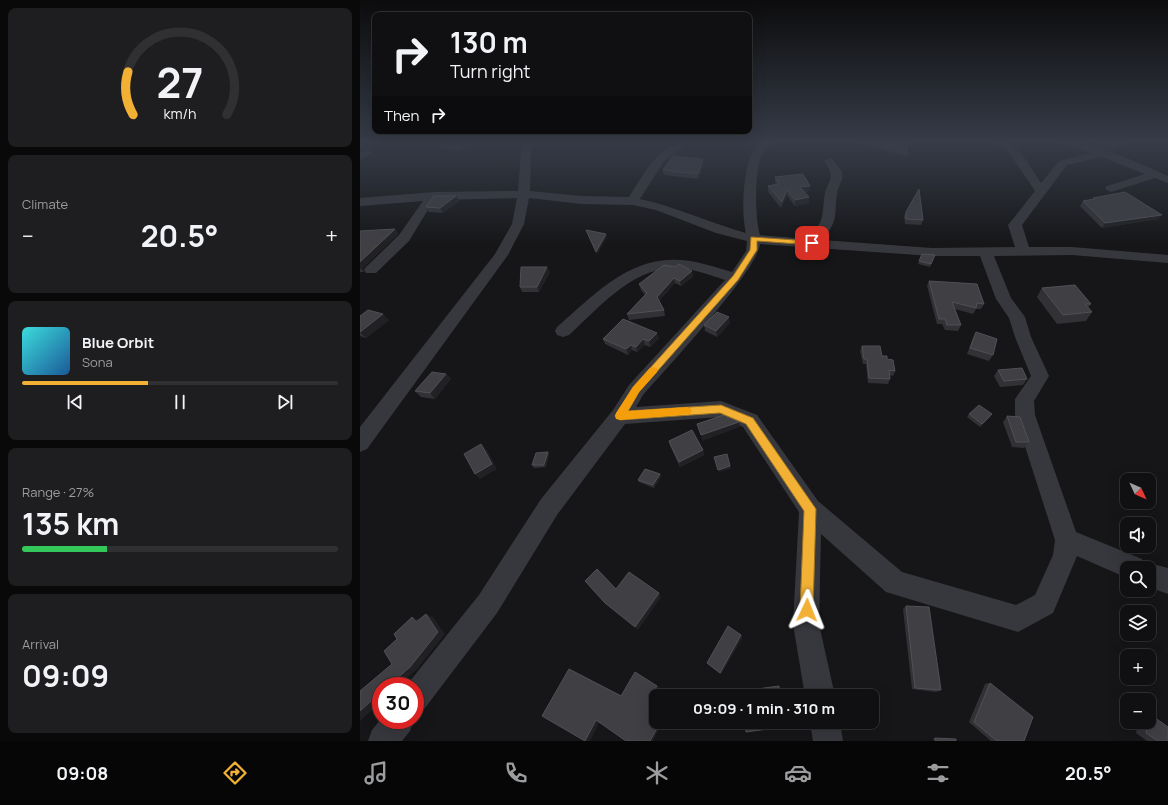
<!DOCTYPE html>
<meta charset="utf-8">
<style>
body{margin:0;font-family:Manrope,sans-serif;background:#1e1e20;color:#f1f3f6;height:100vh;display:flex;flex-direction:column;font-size:15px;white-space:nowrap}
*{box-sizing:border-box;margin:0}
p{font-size:13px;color:#9c9d9f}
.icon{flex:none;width:22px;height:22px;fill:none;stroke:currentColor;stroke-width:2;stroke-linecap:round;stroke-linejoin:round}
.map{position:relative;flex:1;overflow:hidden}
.panel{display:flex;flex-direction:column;gap:8px;padding:8px;background:#09090a;width:360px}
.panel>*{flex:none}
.banner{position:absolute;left:12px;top:12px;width:380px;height:122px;border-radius:8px;box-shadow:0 4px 16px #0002,0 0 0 1px #303032;background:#101012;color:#f1f3f6;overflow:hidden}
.needle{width:26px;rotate:134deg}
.buttons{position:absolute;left:760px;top:473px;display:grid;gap:8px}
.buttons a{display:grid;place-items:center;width:36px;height:36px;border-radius:8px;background:#101012;box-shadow:0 4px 16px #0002,0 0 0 1px #303032;font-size:20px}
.speed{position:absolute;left:12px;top:677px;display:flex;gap:8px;font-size:20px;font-weight:700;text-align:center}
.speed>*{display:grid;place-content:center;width:52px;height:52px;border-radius:50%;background:#101012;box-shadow:0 4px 16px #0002,0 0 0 1px #303032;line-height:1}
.speed .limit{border:6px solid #d22;background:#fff;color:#111}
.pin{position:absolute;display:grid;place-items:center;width:34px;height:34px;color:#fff;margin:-17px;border-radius:8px;box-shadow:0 2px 6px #0006}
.me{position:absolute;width:44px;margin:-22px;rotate:2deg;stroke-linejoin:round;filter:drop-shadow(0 0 3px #0008)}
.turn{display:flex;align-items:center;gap:14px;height:84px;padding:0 12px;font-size:18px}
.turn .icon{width:52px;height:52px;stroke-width:2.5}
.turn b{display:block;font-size:28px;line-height:34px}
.then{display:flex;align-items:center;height:38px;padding:0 12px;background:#0003;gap:8px;font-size:15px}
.big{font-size:30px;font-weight:700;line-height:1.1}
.panel .tile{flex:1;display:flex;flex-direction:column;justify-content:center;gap:6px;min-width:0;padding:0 14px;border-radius:8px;background:#1e1e20}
.panel .dial{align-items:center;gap:0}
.dial svg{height:104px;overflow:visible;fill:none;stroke:#303032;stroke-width:7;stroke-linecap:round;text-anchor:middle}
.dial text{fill:#f1f3f6;stroke:none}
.song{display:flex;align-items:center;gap:12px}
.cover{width:48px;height:48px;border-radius:6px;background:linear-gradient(135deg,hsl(180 70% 55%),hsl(210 70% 35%))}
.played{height:4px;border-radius:2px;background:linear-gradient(90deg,#f2b134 40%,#303032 40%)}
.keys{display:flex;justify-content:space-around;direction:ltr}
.heat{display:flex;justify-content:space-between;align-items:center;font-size:22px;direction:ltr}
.charge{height:6px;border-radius:3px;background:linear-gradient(90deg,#34c759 27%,#303032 0)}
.trip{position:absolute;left:289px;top:689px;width:230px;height:40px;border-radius:8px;background:#101012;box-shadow:0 4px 16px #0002,0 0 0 1px #303032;font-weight:700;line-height:40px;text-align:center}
.dock{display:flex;height:64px;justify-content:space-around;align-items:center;background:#060607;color:#9c9d9f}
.dock .icon{width:28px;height:28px}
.dock .current{color:#f2b134}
.dock b{font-size:18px;color:#f1f3f6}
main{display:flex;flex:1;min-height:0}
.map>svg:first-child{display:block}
</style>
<main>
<section class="panel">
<div class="tile dial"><svg viewBox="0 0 100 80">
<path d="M14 69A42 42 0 1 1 86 69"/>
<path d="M14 69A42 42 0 0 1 10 36" stroke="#f2b134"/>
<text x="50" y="56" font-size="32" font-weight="700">27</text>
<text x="50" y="72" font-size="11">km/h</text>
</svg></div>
<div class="tile"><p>Climate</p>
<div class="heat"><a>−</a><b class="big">20.5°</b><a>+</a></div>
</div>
<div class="tile">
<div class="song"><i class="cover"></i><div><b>Blue Orbit</b><p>Sona</p></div></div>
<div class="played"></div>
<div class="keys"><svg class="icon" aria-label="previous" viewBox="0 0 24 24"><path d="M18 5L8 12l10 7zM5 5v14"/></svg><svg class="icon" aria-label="pause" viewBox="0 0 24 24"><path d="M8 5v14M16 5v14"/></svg><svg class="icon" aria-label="next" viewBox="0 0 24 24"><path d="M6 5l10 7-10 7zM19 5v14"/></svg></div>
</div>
<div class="tile"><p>Range · 27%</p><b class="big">135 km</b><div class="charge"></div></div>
<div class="tile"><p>Arrival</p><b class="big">09:09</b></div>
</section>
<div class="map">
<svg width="808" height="741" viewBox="0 0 808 741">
<rect width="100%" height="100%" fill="#161618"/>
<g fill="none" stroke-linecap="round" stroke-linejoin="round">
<!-- street -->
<path fill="#37383d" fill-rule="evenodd" d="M164 141H174L171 152 170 191 222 196 269 197C284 174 300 141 331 141L304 161 280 199C317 207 350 223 386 233 381 213 383 174 391 155 394 150 400 145 404 141H414C411 146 405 150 402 155 394 170 395 219 400 235L448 239C466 219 461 217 465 193 466 186 473 180 470 172 469 168 466 164 464 161L469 158 473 159C475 163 480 168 482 172 484 180 478 186 477 193 474 216 479 220 462 240L572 248 655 247 648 225 675 191 648 151 630 141C660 141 666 161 681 183L699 161 731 153 700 143 699 141C734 141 776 162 808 176V183L795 178 751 192 747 190 745 188 747 186 785 174 742 157 707 165 662 225 669 247H712L808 255V263L712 255 634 256 651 298 665 317 671 337 689 376 674 401 675 415 716 532 782 559 784 565 789 563 808 568V594L789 587V568H767V578L717 556 693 613 658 632 526 592 461 534 459 624 475 696H445L433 624 439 512 383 427 360 417 265 424 197 515 137 613 65 708 55 713V686H46L119 595 181 499 253 410 269 385 365 280C350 275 334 269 318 268 273 266 239 308 209 335L203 337 197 335 195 331 197 327C232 297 268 257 318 260 336 260 354 267 372 272L386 251 387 241 356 233 296 210 273 205 222 204 169 198 164 224 148 255 7 449 0 452V427L135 254 152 224 157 198 77 200 69 208 49 241 16 273H6L4 270 6 267 39 235 63 201 0 206V198L74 192 158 191 161 152ZM400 244 572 256H620L636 299 649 318 655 337 671 376 655 399V415L695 540 693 555 675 595 656 605 542 572 458 501 397 415 361 401 276 407 283 395C305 370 399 269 400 244Z
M7 150 12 153 0 160V153Z
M21 719V720H54L50 731 42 741H8L12 730Z
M450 722H480L483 741H453Z"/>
</g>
<!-- wall -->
<path fill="#323236" d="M86 141H121L102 152 82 149 79 145Z
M491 141H548L549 143 548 147H547L548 153 547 157Z
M742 141H770L755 152 739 146Z
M344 165 338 179 304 175 303 170Z
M415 177 449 191 444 192 449 203 435 206 427 195 421 208 408 192V186L416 184 415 182Z
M96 196 99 201 83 213 69 212 66 207Z
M733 198 798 219 742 228 720 206 723 201 732 200Z
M546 212 563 220 561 225 545 224 544 216Z
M35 229 38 234 5 266 3 269 4 272H0V231Z
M562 254 575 255 570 267 558 264Z
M332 271 333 277 321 286 315 283 299 301 304 310 305 316 269 320 267 314 285 295 281 290 279 284Z
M190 272 179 292H162L160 287Z
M569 281 624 304 621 309H616L613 314 595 309 601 325 598 331 585 330 582 324H577L567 286Z
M682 288 731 304 728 308 732 312 726 321 697 324 677 297Z
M0 316 29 320 6 338 0 336Z
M370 323 357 337 345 331 344 325Z
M616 332 633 355 629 361 607 354 613 338Z
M299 338 290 347 285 345 277 352 272 350 268 355 245 344 243 339Z
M502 346 527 359 535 371 533 376 530 375V379L528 384 508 383 506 364H503L500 351Z
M638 370 667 379 663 385 640 387 634 376Z
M86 374 91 379 75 399 61 397 55 391Z
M609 414H632L630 417 620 427 607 417Z
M647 416 669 442 664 448 652 447 643 422Z
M309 441 343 450 344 455 320 467 310 446Z
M188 452 189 455 186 467 174 468 172 465Z
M300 474 301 477 294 488 279 482 278 480Z
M546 606 581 690 576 692 552 689 543 609Z
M381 635 382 638 361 674 349 665 347 663Z
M630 683 664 741H631L609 722 625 684Z
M789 715H791L808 741H787L776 733 779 722H789Z
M573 738H575L596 741H574Z"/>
<!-- shaded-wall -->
<path fill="#212124" d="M111 141H121L102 152 100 148Z
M767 141H770L755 152 758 147Z
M343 159 344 165 338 179V174Z
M450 186 449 191 440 192V187Z
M427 190V195L421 208 422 202Z
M96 196 99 201 83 213 80 208Z
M449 197V203L435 206V200Z
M802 215 798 219 742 228 745 223Z
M35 229 38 234 5 266 3 269 4 272 0 268V262Z
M246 234 247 237 237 255 236 252Z
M187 267 190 272 179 292 177 287Z
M332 271 333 277 321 286 320 281Z
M314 278 315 283 298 302 297 297Z
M23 314 29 320 6 338 0 332Z
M369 317 370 323 357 337 356 331Z
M297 333 299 338 290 347 289 341Z
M283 339 285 345 277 352 276 347Z
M271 345 272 350 268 355 266 349Z
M86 374 91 379 75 399 70 393Z
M632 414 630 417 620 427 622 424Z
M379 422 380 427 342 441 341 435Z
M121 444 127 450 137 469 120 479 115 474Z
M343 450 344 455 320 467 319 462Z
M188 452 189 455 186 467 184 465Z
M370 466 371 469 359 472 358 470Z
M300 474 301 477 294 488 293 485Z
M299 593 301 597 278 630 275 627Z
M66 614 73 617 85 634 58 668 39 686H28Z
M52 617 61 620 56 622Z
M381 635 382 638 361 674 360 673Z
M209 669 214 671 265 697 261 696Z
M278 674 299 687 294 696 296 698 291 695Z
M21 692V702L0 721V711Z
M296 713V720L293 718Z
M236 720 240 721 230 741H225Z
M299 722H301L302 723 293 741H290Z"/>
<!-- building -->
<path fill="#3f3f44" stroke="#4f5156" d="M86 141H111L100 148 79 145Z
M506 141H548L549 143H546L548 153Z
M742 141H767L758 147Z
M313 156 343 159 338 174 303 170Z
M443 174 450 186 440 187 449 197 435 200 427 190 422 202 408 186 419 184 415 177Z
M559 189 563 220 546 219V212Z
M765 192 802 215 745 223 723 201 734 199 733 198Z
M74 196H96L80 208 66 207Z
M35 229 1 261 0 262V231Z
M226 230 246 234 236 252Z
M562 254 575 255 571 264 559 261Z
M319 264 332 271 320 281 314 278 297 297 304 310 267 314 287 293 279 284 304 265 315 267Z
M161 267H187L177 287H160Z
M569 281 617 284 624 304 617 303 616 308 592 302 601 325H587L585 319H579Z
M715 285 731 304H725L732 312 703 315 682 288Z
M8 310 23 314 0 332V316Z
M357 312 369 317 356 331 344 325Z
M263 319 297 333 289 341 283 339 276 347 271 345 266 349 243 339Z
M616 332 637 339 633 355 610 348Z
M502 346H520L522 356H527V359L533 360 535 371 529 370 530 379 509 378 507 359H504Z
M662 368 667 379 644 381 638 370Z
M72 372 86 374 70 393 55 391Z
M619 405 632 414 622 424 609 414Z
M364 415 379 422 341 435 337 424Z
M647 416 660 417 669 442H656Z
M332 430 343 450 319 462 309 441Z
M121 444 132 464 115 474 104 454Z
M188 452 184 465H172L176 453Z
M367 454 370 466 358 470 354 457Z
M285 469 300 474 293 485 278 480Z
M237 569 256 589 269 572 299 593 275 627 245 603 225 581Z
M546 606 569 607 581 690 555 688Z
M66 614 78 632 50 667 28 686H21V692L0 711V691L32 664 24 651 37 639 34 634 52 617 56 622Z
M368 626 381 635 360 673 347 663Z
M209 669 261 696 275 672 297 686 291 695 296 698V713L293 718 296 720V722L300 723 290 741H266L236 720 225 741 182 716Z
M630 683 673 717 664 741H637L614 722Z
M419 686 420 696H384L383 691Z
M791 715 808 727V741H798L786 733Z
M385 722H423V727L386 732Z
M575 738 596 739V741H576Z"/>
<!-- sky -->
<linearGradient id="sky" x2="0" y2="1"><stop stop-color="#0c0c0d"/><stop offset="0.58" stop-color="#363c48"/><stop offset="1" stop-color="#363c48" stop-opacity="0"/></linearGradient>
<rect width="808" height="245" fill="url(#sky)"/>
<!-- route -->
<path fill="#f2b134" stroke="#9d7322" d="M391 237 452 241 455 243 452 245 397 241V250L378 280 279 392 268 411 361 405 393 418 456 509 453 610 451 614 447 616 442 614 440 610 444 511 386 424 360 413 260 420 255 416 273 387 373 276 390 250Z"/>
<!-- slow -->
<path fill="#f59e0b" d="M293 367 297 368V372L279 392 268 411 327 407 330 408 332 411 330 414 260 420 256 419 255 416 256 413 273 387 290 368Z"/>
</svg>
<div class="buttons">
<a><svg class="needle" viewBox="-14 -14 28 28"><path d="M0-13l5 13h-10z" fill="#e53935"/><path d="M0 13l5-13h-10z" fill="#9c9d9f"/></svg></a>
<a><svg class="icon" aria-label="sound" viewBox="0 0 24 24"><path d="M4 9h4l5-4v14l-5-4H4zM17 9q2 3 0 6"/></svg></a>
<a><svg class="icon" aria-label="search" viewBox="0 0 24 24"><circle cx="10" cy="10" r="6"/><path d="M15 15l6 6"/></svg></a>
<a><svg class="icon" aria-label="layers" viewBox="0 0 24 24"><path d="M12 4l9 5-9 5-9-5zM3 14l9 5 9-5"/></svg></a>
<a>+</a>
<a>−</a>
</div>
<div class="speed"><div class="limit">30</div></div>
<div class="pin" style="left:452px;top:243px;background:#d93025"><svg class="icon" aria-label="arrive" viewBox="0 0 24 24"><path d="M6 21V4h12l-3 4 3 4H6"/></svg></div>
<svg class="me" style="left:447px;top:610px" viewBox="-20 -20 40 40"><path d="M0-17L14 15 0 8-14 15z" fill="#f2b134" stroke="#fff" stroke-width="4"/></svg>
<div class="trip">09:09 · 1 min · 310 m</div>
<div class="banner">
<div class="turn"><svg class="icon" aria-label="right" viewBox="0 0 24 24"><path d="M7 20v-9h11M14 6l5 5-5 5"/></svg><div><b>130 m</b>Turn right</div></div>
<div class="then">Then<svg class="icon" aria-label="right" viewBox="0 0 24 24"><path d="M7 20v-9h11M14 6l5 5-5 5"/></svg></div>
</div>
</div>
</main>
<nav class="dock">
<b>09:08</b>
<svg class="icon current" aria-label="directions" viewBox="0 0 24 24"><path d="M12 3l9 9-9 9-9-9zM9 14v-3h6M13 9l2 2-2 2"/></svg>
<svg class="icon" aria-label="music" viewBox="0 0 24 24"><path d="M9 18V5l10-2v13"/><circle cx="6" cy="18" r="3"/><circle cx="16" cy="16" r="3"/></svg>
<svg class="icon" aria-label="phone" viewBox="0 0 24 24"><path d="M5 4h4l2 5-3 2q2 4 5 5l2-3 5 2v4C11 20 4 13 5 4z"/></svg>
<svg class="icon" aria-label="climate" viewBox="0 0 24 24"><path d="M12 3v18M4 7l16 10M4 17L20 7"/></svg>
<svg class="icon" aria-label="car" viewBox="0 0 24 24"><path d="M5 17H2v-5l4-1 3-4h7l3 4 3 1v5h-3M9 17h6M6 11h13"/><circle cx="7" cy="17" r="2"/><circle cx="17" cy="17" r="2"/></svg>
<svg class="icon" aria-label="filters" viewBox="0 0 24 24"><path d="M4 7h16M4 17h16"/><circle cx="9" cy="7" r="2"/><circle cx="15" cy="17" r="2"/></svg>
<b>20.5°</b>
</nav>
